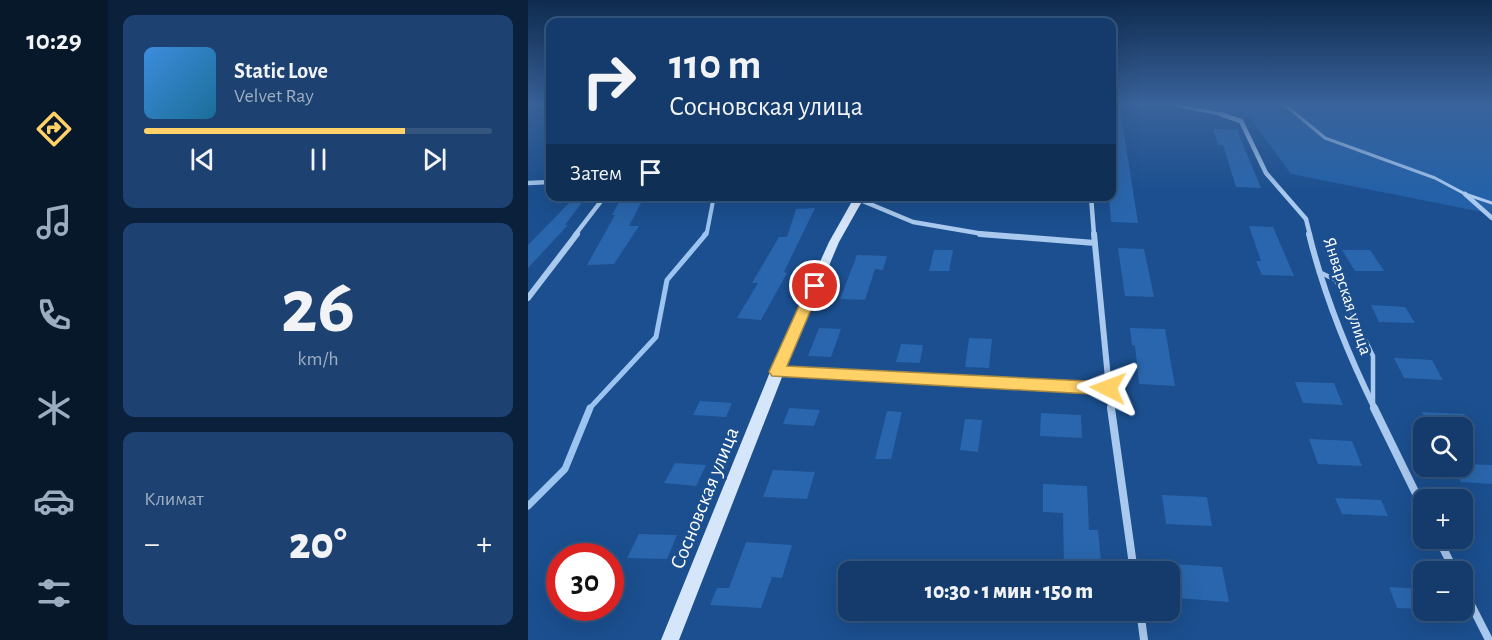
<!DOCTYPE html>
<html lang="ru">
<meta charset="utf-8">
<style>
body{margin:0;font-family:"Alegreya Sans",sans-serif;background:#1d4271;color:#f1f3f6;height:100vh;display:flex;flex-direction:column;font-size:22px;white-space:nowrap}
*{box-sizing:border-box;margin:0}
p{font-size:20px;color:#9dadc1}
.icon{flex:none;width:33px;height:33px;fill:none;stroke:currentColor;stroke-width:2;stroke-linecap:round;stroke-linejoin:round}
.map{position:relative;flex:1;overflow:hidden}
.panel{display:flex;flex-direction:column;gap:15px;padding:15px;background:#0b203b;width:420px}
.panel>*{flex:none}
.hud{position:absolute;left:18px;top:18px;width:570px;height:183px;border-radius:12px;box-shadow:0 6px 24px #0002,0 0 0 2px #33557e;background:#143b6b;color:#f1f3f6;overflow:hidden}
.buttons{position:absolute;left:885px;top:417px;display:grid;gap:12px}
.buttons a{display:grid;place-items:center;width:60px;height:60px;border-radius:12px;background:#143b6b;box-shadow:0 6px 24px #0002,0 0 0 2px #33557e;font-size:30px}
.speed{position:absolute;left:18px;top:543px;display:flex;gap:12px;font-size:30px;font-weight:700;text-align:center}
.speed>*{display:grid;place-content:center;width:78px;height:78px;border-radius:50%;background:#143b6b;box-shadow:0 6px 24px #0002,0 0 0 2px #33557e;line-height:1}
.speed .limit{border:9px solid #d22;background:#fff;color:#111}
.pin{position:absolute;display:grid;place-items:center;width:51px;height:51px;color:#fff;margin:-26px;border:3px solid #fff;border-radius:50%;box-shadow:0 2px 6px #0007}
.me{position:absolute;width:66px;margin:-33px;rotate:273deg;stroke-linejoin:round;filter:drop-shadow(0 0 4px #0008)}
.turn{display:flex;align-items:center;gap:21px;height:126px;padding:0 24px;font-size:27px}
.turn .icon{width:78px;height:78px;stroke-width:2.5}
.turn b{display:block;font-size:42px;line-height:51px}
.then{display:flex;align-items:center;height:57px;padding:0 24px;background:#0003;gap:12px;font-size:22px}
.big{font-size:45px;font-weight:800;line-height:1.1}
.panel .card{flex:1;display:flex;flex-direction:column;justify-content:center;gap:9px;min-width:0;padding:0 21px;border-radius:12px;background:#1d4271}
.panel .dial{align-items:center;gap:0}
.dial b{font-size:78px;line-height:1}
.song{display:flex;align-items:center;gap:18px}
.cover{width:72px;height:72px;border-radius:9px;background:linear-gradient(135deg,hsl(210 70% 55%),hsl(200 70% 35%))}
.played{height:6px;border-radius:3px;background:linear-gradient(90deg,#ffd166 75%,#33557e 75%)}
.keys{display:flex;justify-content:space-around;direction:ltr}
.heat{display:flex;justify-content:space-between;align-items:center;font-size:33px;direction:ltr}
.trip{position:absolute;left:310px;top:561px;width:342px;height:60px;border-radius:12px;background:#143b6b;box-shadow:0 6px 24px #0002,0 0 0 2px #33557e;font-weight:800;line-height:60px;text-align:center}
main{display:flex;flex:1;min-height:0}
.tabs{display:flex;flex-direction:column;width:108px;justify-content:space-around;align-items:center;background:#08182b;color:#9dadc1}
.tabs .icon{width:42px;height:42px}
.tabs .selected{color:#ffd166}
.tabs b{font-size:27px;color:#f1f3f6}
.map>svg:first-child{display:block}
</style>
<main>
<nav class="tabs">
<b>10:29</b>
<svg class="icon selected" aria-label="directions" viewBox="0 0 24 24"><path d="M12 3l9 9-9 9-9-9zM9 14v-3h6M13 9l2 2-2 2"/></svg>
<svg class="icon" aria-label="music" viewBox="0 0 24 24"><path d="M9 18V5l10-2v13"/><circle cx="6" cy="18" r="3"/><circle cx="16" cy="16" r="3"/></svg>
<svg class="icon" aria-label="phone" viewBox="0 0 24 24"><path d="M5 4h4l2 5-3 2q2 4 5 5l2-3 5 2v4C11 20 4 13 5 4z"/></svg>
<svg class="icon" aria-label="climate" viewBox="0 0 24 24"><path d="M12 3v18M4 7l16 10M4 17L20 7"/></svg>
<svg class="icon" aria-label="car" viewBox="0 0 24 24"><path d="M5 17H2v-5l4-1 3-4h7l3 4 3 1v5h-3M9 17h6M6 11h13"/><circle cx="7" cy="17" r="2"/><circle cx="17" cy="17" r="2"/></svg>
<svg class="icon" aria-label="filters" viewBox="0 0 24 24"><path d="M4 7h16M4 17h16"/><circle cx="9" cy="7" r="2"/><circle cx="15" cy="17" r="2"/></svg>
</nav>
<section class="panel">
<div class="card">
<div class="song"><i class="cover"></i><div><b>Static Love</b><p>Velvet Ray</p></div></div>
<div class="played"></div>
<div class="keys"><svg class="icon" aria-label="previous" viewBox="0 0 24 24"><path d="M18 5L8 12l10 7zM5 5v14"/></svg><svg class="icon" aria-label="pause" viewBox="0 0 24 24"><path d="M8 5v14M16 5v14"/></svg><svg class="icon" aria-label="next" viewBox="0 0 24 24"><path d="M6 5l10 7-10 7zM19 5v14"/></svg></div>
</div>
<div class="card dial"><b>26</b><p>km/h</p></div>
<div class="card"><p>Климат</p>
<div class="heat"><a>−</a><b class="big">20°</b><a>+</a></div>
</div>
</section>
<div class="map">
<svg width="964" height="640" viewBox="0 0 964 640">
<rect width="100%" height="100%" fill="#1b4f8f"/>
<!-- green -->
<path fill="#2461a8" d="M638 104H964V214L763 174 722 118Z"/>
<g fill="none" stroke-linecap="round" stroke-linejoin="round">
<!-- stream-far2 -->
<path stroke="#9cc4f0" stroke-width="4" d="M176 235 179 232 186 196"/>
<!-- stream-far1 -->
<path stroke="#9cc4f0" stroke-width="5" d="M61 409 128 337 139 280 178 234"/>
<!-- stream -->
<path stroke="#9cc4f0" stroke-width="7" d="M0 506 37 469 62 408"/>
</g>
<!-- building -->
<path fill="#2a66ad" d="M584 108H592L610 223 583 222 581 196H584Z
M685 129 709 130 733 188 708 187 695 145H690Z
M46 198 53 204 37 225H40L0 268V245Z
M115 199 101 226H111L86 264 59 265 87 215H84L92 200Z
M287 208 256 272 259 273 233 320 209 318 230 283H224L251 237H259L268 209Z
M721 226 745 227 766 276 734 275 728 261H733Z
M590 248 616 249 626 297 597 296Z
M406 250H425L421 271H401Z
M814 250H842L856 271H827Z
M329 255 359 256 355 270 347 269 337 300 312 299Z
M843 305 877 307 887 323 851 322Z
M291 328 313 329 303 357 280 356Z
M602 328 637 329 647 386 611 384 607 346 604 345Z
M441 338 464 339 461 368 437 367Z
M373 344 395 345 392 363 368 362Z
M866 358 904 360 915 380 876 378Z
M767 382 806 383 815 405 775 403Z
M172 401 204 403 198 417 165 415Z
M261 408 292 410 286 426 255 424Z
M359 411 374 412 363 459H347Z
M894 412 936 414 944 428H903Z
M513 413 553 415 554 438 512 436Z
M437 419 454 420 450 452 432 450Z
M781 439 824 441 834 466 790 464Z
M147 463 178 465 168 486 136 483Z
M934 464 964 465V484L933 482 925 466H934Z
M245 470 287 472 279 499 235 497Z
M515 484 559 486 561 530H570L574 572H536L535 513 515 512Z
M634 495 679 497 684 526 638 524Z
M807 498 853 500 860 516 814 514Z
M111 534 149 535 139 559 99 558Z
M218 542 264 545 254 578 244 577 233 608 182 605 189 588H201Z
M645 564 694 567 701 602 649 598Z
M861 587 896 589V609L869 608Z"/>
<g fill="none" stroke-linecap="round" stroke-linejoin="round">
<!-- lane-far1 -->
<path stroke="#a9c9ee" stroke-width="3" d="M641 104 692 114
M756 104 797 138 907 178 937 194 964 203"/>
<!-- lane -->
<path stroke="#a9c9ee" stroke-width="4.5" d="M791 272 808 280 845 356V403"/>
<!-- street-far2 -->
<path stroke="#a9c9ee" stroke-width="4.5" d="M692 114 713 121 738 173 778 219 782 235
M0 183 22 182
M937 194 964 218
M563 196 566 235
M330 197V199L385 222 461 235
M47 235 77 196"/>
<!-- street-far1 -->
<path stroke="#a9c9ee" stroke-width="6" d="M452 234 567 243
M566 234 583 409
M781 234C796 295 819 352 847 409
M0 298 49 234
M249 372 580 388"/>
<!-- street -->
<path stroke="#a9c9ee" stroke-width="8" d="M583 408 606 572
M846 408 896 510
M910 538 927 572
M934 587 961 640
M612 610 616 640"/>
<!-- secondary -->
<path fill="#d6e6fa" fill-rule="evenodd" d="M327 196H337L311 242 256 372 151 640H133L242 372 301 242Z"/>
</g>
<!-- sky -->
<linearGradient id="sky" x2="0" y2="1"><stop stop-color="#0f2b4f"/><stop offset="0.54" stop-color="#39639b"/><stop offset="1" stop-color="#39639b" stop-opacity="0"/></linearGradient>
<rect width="964" height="193" fill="url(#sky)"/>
<!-- route -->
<path fill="#ffd166" stroke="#a68842" stroke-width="1.5" d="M287 281 293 286 259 366 580 382 585 384 587 388 585 393 580 395 244 376 241 372 280 286Z"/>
<g text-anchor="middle" stroke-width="6" stroke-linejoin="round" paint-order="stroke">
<!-- street labels -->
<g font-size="18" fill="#fff" stroke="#1b4f8f">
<text transform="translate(820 296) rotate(72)" y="6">Январская улица</text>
</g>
<!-- near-street labels -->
<g font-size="21" fill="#fff" stroke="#1b4f8f">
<text transform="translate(176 498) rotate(-68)" y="7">Сосновская улица</text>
</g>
</g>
</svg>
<div class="buttons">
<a><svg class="icon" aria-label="search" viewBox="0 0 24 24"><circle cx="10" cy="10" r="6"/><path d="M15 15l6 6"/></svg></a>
<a>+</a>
<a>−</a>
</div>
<div class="speed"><div class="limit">30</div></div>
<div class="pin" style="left:287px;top:286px;background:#d93025"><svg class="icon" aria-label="arrive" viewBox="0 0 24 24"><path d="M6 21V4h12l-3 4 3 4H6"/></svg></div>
<svg class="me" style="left:580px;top:388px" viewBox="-20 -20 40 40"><path d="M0-17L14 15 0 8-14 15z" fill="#ffd166" stroke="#fff" stroke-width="4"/></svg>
<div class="trip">10:30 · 1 мин · 150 m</div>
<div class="hud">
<div class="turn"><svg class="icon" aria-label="right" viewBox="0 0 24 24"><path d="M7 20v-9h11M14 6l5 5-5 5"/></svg><div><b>110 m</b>Сосновская улица</div></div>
<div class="then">Затем<svg class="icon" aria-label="arrive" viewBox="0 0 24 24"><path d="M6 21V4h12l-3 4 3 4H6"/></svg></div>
</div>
</div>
</main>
